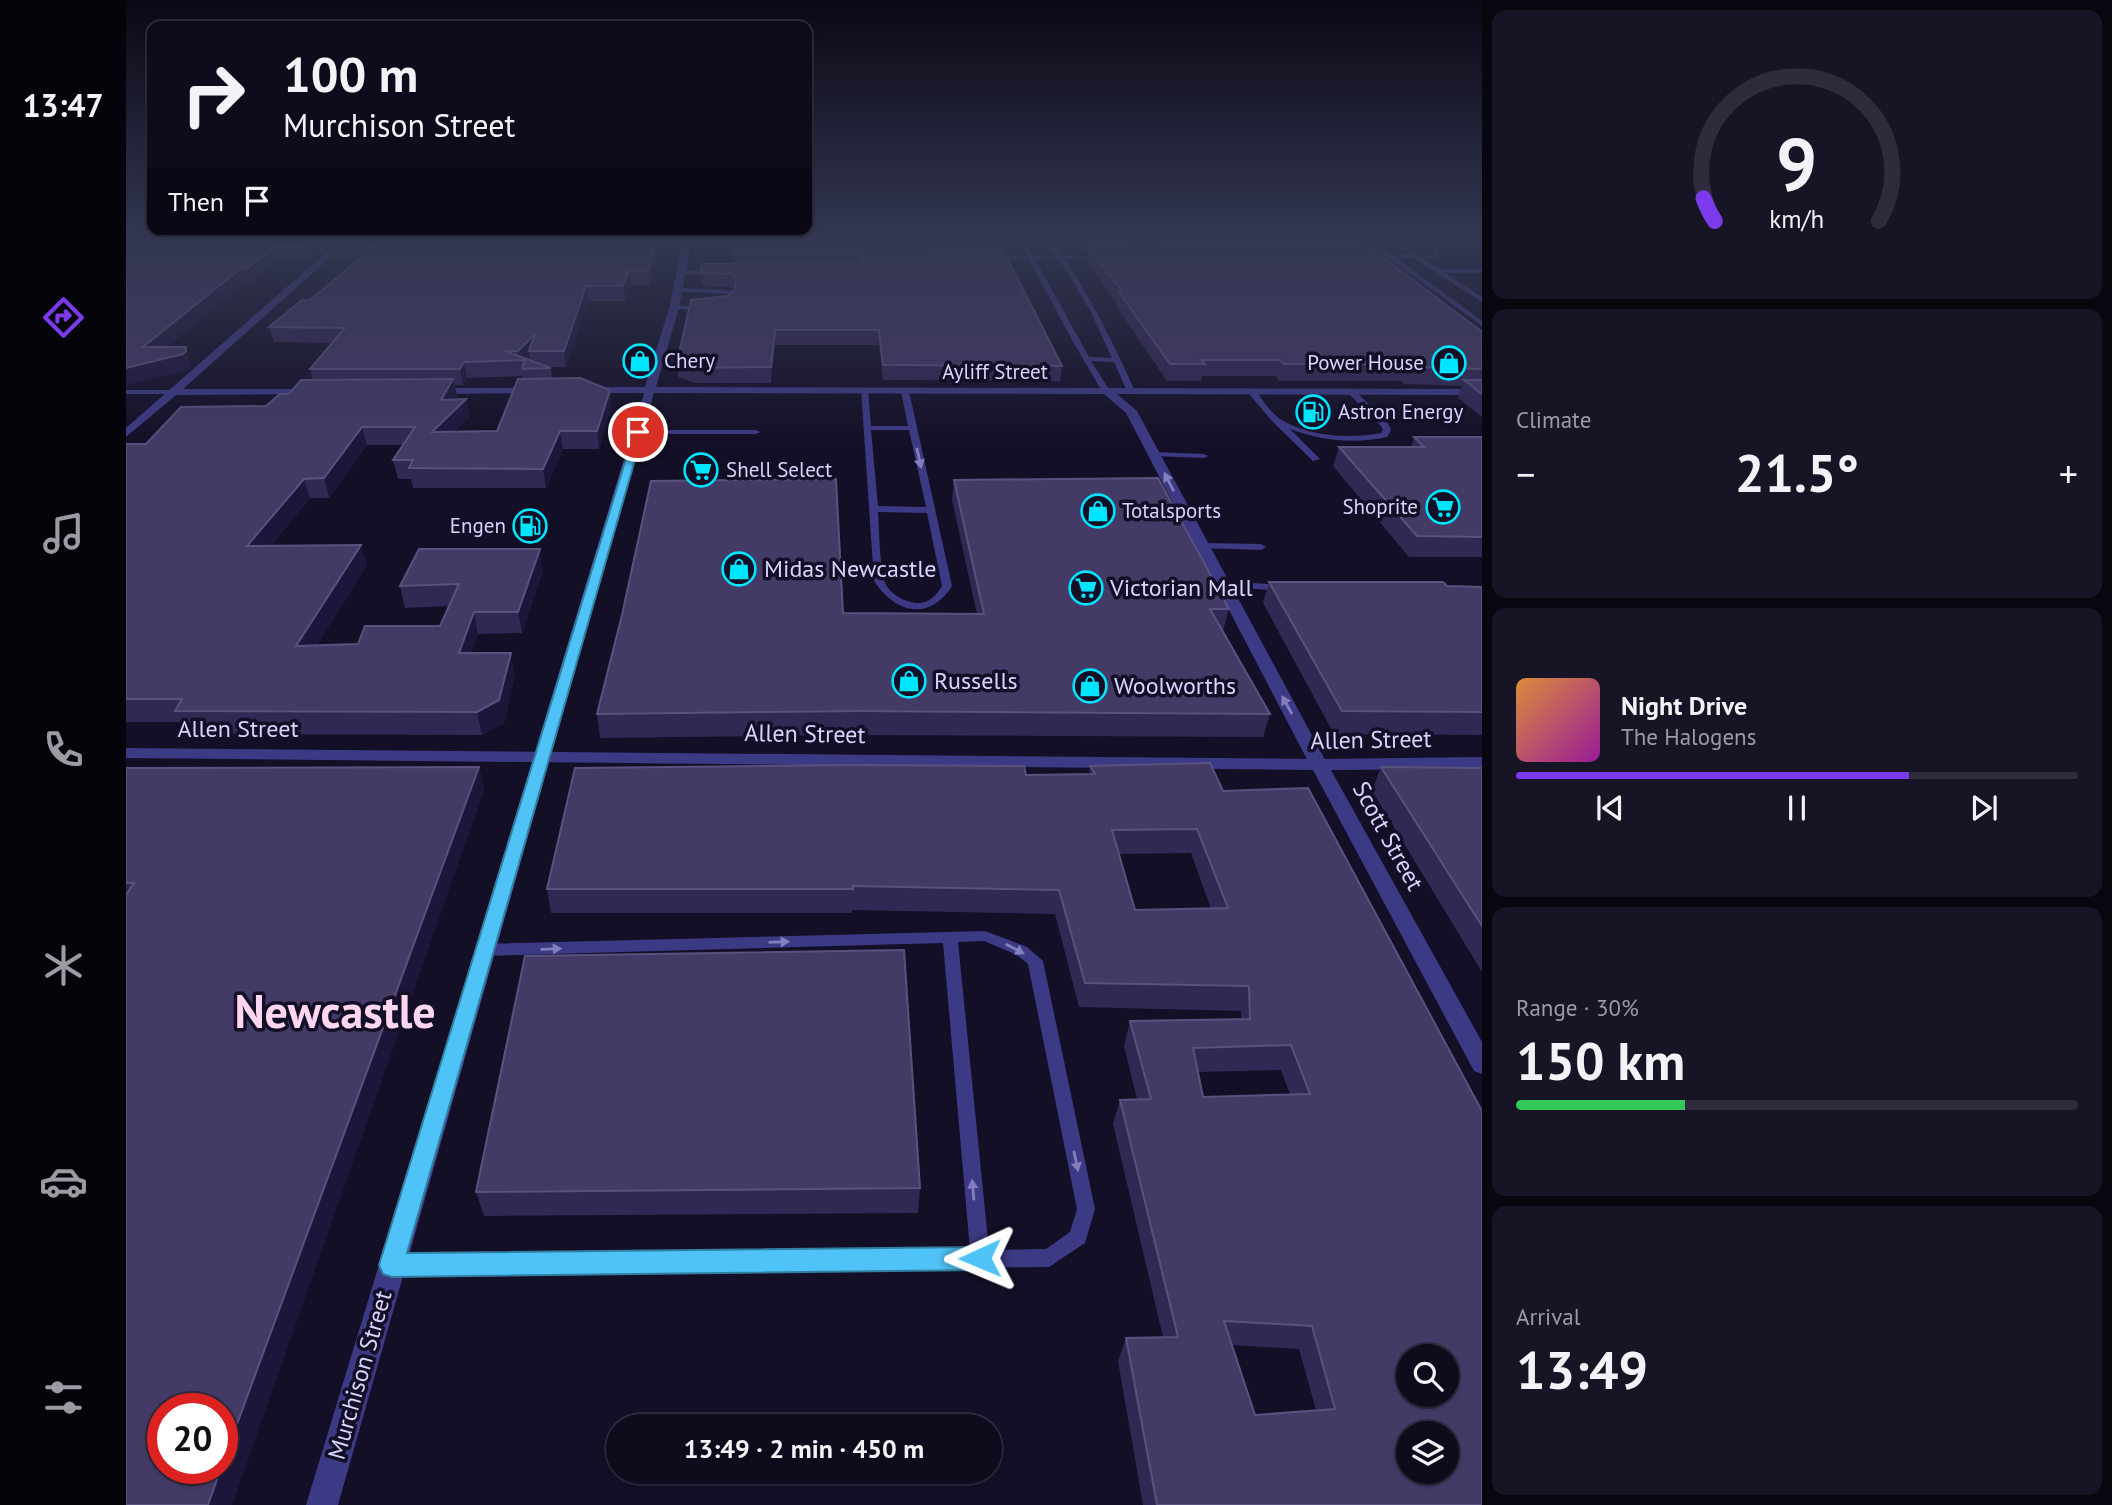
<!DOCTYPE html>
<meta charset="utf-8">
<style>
body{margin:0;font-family:"PT Sans",sans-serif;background:#171425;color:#f1f3f6;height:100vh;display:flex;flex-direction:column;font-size:26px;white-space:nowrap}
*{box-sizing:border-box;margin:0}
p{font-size:23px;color:#9b9ba3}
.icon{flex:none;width:38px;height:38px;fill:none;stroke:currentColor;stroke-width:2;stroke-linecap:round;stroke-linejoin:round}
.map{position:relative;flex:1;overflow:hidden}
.panel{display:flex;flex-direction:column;gap:10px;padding:10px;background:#08060f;width:630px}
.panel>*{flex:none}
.top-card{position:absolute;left:21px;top:21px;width:665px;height:214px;border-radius:14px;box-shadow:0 2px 5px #0004,0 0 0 2px #2e2b3b;background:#0e0b1c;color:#f1f3f6;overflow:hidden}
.controls{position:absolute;left:1270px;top:1344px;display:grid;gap:14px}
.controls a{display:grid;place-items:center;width:63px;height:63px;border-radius:50%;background:#0e0b1c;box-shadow:0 2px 5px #0004,0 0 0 2px #2e2b3b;font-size:35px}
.speed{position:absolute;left:21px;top:1393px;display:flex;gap:14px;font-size:35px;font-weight:700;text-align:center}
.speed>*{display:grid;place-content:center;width:91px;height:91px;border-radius:50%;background:#0e0b1c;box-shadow:0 2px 5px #0004,0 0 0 2px #2e2b3b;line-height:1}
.speed .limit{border:10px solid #d22;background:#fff;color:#111}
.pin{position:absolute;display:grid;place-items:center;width:60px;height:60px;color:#fff;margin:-30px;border:4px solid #fff;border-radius:50%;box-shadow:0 2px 7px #0007}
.me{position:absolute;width:77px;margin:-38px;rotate:269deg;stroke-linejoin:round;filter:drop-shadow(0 0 5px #0008)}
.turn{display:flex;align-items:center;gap:24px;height:147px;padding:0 21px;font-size:32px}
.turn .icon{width:91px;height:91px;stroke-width:2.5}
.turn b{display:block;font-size:49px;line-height:60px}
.then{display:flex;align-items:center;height:66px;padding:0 21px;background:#0003;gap:14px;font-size:26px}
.big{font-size:52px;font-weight:600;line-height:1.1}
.panel .tile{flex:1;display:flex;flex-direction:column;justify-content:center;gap:10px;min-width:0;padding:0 24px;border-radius:14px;background:#171425}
.panel .dial{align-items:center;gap:0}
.dial svg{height:182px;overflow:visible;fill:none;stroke:#2e2b3b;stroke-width:7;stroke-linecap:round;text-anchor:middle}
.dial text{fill:#f1f3f6;stroke:none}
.song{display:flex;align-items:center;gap:21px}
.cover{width:84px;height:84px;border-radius:10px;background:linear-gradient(135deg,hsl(30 70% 55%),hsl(300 70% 35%))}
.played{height:7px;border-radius:4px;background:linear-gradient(90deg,#7c3aed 70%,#2e2b3b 70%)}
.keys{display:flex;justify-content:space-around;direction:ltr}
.heat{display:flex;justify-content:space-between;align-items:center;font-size:38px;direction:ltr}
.charge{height:10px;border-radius:5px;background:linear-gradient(90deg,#34c759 30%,#2e2b3b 0)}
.trip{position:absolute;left:480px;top:1414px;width:396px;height:70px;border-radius:35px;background:#0e0b1c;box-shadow:0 2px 5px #0004,0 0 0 2px #2e2b3b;font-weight:600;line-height:70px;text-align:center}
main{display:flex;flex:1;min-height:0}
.dock{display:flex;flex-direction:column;width:126px;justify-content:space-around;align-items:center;background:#06040b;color:#9b9ba3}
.dock .icon{width:49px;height:49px}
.dock .current{color:#7c3aed}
.dock b{font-size:32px;color:#f1f3f6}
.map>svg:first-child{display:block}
</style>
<main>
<nav class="dock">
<b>13:47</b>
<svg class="icon current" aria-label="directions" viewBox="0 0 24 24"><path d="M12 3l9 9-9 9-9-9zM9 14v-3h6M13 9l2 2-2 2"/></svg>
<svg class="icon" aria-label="music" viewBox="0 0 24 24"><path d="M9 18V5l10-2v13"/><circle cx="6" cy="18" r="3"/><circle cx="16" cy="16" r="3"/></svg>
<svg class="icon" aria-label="phone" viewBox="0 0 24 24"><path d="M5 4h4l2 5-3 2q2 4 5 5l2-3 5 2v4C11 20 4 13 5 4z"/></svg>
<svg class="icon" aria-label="climate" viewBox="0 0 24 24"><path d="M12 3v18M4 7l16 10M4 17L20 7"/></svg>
<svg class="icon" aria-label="car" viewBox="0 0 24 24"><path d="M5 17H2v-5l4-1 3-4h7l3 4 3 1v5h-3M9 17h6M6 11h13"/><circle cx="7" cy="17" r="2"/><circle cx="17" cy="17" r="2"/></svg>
<svg class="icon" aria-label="filters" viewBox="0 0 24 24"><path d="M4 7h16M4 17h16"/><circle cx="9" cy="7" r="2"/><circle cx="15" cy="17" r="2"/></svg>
</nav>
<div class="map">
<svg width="1356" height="1505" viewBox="0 0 1356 1505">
<rect width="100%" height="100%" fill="#130f26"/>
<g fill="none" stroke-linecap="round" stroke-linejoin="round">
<!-- service -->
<path fill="#3d3a85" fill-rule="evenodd" d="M891 236H897L907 256H930L915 236H921L936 256H980L978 259H938C967 300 988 345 1009 391L1008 393 1001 391 988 362 965 361 984 391 977 393 946 340 903 259H865L867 256H902ZM909 259H933L964 310 986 358 963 357Z
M1234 236H1241L1266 255 1283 254 1256 236H1263L1295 257 1308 255 1305 245 1308 243H1356V247H1311L1313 257 1299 260 1314 269H1356V273H1319L1356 297V302L1288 258H1271L1356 321V326L1263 258H1239L1241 255H1259Z
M553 271H588L591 273 588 275 551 274Z
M550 288 606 290 609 292 606 304 598 309 595 307 600 303 602 294 548 291Z
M548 306H580L583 308 580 310 546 309V307Z
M735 389 742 391 745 426H782L775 391 779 389 783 391 826 586C803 622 769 613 748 581ZM745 430H783L800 507 752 506ZM752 512 801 513 816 586C810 596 802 604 790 603 779 602 764 594 759 583 754 572 753 526 752 512Z
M0 390H45L49 392 45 394H0Z
M1123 390H1129C1136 399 1144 412 1154 419 1183 437 1223 439 1255 433L1257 430 1255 426 1221 392 1228 390 1262 423 1265 430 1261 437C1229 444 1195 441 1164 429L1194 459 1187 461 1146 421 1123 394Z
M509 430H630L634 432 630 434H509Z
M1026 452 1078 454 1082 456 1078 458 1029 456 1025 454Z
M1077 543 1135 544 1140 547 1135 550 1074 548V544Z
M1096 581 1156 585 1161 588 1156 591 1092 586 1091 584Z
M859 931 901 947 917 961 969 1209 959 1243 923 1267 266 1274 259 1271 256 1265 259 1259 266 1256 844 1250 817 943 357 956 352 954 350 950 352 946 357 944ZM858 941 891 955 902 964 951 1209 944 1232 920 1249 863 1250 832 942Z"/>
<!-- minor -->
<path fill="#3d3a85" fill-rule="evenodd" d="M219 236H228L57 389H187L191 390V394L50 395 0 437V428Z
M558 236H566L553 308 530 387 1356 389V395L991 394 1011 411 1202 765 1193 771 1184 765 1000 413 978 394 528 393 212 1505H180L518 393H460L455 390 460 387H519L543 308Z
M411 388 416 391 415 393 306 394 301 391 306 388Z"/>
<!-- tertiary -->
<path fill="#3d3a85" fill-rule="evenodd" d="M0 748 1193 759 1356 757V769L1205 770 1356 1042V1074L1348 1071 1187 770 0 758Z"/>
</g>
<!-- wall -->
<path fill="#312854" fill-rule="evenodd" d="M0 236H537L523 285H505L499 301H462L440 367H421L425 368 426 379 484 390 485 407 473 449H437L420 488H287L285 479H272L267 460 277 445H241L203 498H184L145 546 241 565 191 645 232 644 314 626 323 606 279 608 274 586 417 570 396 633 352 634 345 653 389 675 378 723 356 735 58 734 53 722H0V444H20L140 406 187 380 184 369 206 343 148 342 143 327 184 300 233 260H205L202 247 188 260H152L126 282 118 283 41 347 65 363V367L62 370 7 383ZM397 376V379L371 431H329L344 417 340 399H329L331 396 329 385H337L341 378Z
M677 236 872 242 871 250 936 366 934 381 757 380 753 345H649L645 383H569L552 377 551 362 602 296 608 290 606 287 575 286 574 273 607 264 606 249 672 250 676 247Z
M943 236H1230L1235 241 1233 247 1356 331V417L1332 398 1336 386 1278 384 1275 381H1153L1150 376H1076L1075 381H1041L991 307V303L961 262 963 253H954L943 238Z
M1288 437H1356V557H1283L1207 466 1213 447H1285Z
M828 480 1103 609 1097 631 1144 714 1137 737 733 735 474 738 471 714 717 613 851 614 826 500Z
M1143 582 1356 587V735L1208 734 1137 603Z
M1084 763 1356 1505H1017L992 1361 1000 1338 1037 1337 987 1124 994 1100 1011 1099 998 1046 1004 1021 1115 1019V1011L953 1007 929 914 726 910V913H425L421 889 963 774 964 766ZM1065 853 1085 909 1009 910 992 854ZM1155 1070 1164 1094 1077 1097 1072 1072ZM1106 1345 1173 1349 1190 1410 1129 1415Z
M353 767 358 791 0 1505V768Z
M1255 767 1356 768V972L1246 791Z
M794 1188 792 1213 358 1216 350 1192Z"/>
<!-- shaded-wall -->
<path fill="#1d163a" d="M197 236H216L202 246V247L188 260 184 246Z
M532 236H537L523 285 522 271Z
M804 242 803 254 798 247Z
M149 247 152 260 126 282 118 283 23 362 60 347 65 367 62 370 7 383 0 387V368L17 347 114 269Z
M503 271 505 285 499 301 497 286Z
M460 286 462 301 440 367 438 351Z
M649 330V345L645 383V367Z
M409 334 403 351 404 358 400 362 399 360H393L392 351Z
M338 362 341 378 337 385 334 369Z
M327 379 331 396 319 417 315 400Z
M484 390 485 407 473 449 471 431Z
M340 399 344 417 310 450 306 432Z
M236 427 241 445 203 498 198 478Z
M434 431 437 449 420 488 417 469Z
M178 479 184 498 128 567 121 546Z
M235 545 241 565 177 668 170 646Z
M414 549 417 570 396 633 392 612Z
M348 612 352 634 337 676 333 653Z
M385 653 389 675 378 723 356 735 351 712Z
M353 767 358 791 106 1505H82L95 1468H96V1465Z"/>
<!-- building -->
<path fill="#433a66" stroke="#5a527e" stroke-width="2" fill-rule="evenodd" d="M0 236H197L184 246 149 247 122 268 114 269 17 347H60V351L57 354 0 368Z
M213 236H532L522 271H503L497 286H460L438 351H403L409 334 392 351H379L425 368 396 369 399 360 338 362 334 369H184L219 328 143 327 176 300H184L249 246H202Z
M677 236H868L872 242H804L798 247 804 251 877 250 936 366 757 365 753 330H649L645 367 568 368 551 362 565 300 602 296 608 291 611 279 606 274 574 273 576 264H733L739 261 733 255H607L606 249 672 250 673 247H676Z
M951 236H1230L1235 241 956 243Z
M1244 247 1352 329 1356 331V369L1283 367 1281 364H1158L1154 360H1075L1079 364H1044L993 292H997L963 248Z
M454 378 484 390 471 431H434L417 469 283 468 287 460H267L289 427H236L198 478 178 479 121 546 235 545 170 646 232 644 239 626H314L333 584 274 586 293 549H414L392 612H348L333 653H385L373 700 351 712 49 711 56 699H0V444H20L55 407 140 406 154 394H163L175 380 327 379 315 400 340 399 306 432 371 431 392 379Z
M1338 380H1356V394Z
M1288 437H1356V537L1291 536 1213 447H1298Z
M1032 478 1103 609H1084L1144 714 734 711 471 714 496 615 525 481 710 479 717 613 858 614 828 480Z
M1143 582H1317L1321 586 1356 587V712L1216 711Z
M1084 763 1097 791 1182 788 1356 1111V1505H1031L1000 1338 1052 1337 994 1100 1025 1099 1004 1021 1124 1019 1123 986 959 983 933 890 727 886V889H421L449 768 723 765 898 766 900 775 969 774 964 766ZM1071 829 1102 908 1009 910 986 830ZM1165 1045 1184 1094 1077 1097 1067 1048ZM1098 1321 1186 1326 1209 1409 1129 1415ZM1283 1356H1321V1395H1283ZM1283 1433H1321V1472H1283Z
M353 767 96 1465V1409H37V1468H95L82 1505H0V895L8 883H0V768Z
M1255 767 1356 768V926Z
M778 950 794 1188 350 1192 399 956Z"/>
<!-- one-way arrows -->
<defs><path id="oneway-solid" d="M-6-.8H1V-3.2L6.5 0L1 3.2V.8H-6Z" transform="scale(1.75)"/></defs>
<g fill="#837fbc">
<use href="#oneway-solid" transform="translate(793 458) rotate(78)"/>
<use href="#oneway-solid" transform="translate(1043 482) rotate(-117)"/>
<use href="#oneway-solid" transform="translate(1161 705) rotate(-119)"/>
<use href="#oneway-solid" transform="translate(653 942) rotate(-2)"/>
<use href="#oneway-solid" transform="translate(425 949) rotate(-2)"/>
<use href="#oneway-solid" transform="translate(889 949) rotate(28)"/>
<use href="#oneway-solid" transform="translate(950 1161) rotate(78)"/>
<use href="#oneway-solid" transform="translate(847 1190) rotate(-95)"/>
</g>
<!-- sky -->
<linearGradient id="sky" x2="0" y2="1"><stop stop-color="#0a0815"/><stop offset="0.53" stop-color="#333752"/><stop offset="1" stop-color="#333752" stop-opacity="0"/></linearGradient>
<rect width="1356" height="447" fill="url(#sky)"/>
<!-- route -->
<path fill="#4fc3f7" stroke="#337fa1" stroke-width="2" d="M509 429 517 432 281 1253 854 1247 862 1250 866 1258 862 1267 854 1270 266 1277 257 1274 253 1265Z"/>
<!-- icons -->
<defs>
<symbol id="shop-ring" viewBox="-11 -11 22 22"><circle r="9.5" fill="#130f26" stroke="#00e5ff" stroke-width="1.5"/><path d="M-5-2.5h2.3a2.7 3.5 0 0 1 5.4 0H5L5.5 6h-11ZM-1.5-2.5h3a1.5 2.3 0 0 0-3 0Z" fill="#00e5ff"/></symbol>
<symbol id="fuel-ring" viewBox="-11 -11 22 22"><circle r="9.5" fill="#130f26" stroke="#00e5ff" stroke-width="1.5"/><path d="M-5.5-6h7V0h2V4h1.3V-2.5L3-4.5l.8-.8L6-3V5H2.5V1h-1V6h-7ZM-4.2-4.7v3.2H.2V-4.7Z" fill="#00e5ff"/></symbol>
<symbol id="supermarket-ring" viewBox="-11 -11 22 22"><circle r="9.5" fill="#130f26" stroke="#00e5ff" stroke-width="1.5"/><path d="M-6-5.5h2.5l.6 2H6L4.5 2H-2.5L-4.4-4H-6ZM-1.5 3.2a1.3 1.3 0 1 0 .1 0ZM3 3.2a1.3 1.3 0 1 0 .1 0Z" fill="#00e5ff"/></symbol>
</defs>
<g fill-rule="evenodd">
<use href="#shop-ring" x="495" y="342" width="38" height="38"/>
<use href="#shop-ring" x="1304" y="344" width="38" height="38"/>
<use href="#fuel-ring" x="1168" y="393" width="38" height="38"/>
<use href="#supermarket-ring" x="556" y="451" width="38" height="38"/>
<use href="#supermarket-ring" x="1298" y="488" width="38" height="38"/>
<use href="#shop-ring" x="953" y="492" width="38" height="38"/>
<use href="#fuel-ring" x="385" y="507" width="38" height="38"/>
<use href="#shop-ring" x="594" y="550" width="38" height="38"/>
<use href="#supermarket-ring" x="941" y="569" width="38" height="38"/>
<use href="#shop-ring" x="764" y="662" width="38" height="38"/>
<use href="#shop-ring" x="945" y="667" width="38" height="38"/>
</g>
<g text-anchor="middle" stroke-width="7" stroke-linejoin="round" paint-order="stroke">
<!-- far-poi labels -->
<g font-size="21" fill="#d9d4ff" stroke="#130f26" text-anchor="start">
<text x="538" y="368">Chery</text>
<text x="1298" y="370" text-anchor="end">Power House</text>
<text x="1212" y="419">Astron Energy</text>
<text x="600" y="477">Shell Select</text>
<text x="1292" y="514" text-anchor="end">Shoprite</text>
<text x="996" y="518">Totalsports</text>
<text x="380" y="533" text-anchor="end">Engen</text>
</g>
<!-- far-street labels -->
<g font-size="21" fill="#d9d4ff" stroke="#130f26">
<text x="869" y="379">Ayliff Street</text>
</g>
<!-- poi labels -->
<g font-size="24" fill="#d9d4ff" stroke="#130f26" text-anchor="start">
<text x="638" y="577">Midas Newcastle</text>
<text x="984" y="596">Victorian Mall</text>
<text x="808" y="689">Russells</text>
<text x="988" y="694">Woolworths</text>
</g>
<!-- street labels -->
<g font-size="24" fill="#d9d4ff" stroke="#130f26">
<text x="112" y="737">Allen Street</text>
<text transform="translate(679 734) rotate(1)" y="8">Allen Street</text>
<text transform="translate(1245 740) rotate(-1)" y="8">Allen Street</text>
<text transform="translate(1262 836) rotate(61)" y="8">Scott Street</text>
<text transform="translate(234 1375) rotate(-74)" y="8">Murchison Street</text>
</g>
<!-- near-town labels -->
<g font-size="46" font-weight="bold" fill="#ffd6f0" stroke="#130f26">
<text x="209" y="1028">Newcastle</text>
</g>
</g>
</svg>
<div class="controls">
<a><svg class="icon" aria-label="search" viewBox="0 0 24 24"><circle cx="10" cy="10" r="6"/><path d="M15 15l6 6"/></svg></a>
<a><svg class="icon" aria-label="layers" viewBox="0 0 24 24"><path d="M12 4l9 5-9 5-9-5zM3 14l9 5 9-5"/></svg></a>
</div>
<div class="speed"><div class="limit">20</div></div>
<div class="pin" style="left:512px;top:432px;background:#d93025"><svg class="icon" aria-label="arrive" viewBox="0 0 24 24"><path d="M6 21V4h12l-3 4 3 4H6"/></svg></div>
<svg class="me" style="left:854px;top:1258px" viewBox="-20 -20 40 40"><path d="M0-17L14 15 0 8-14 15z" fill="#4fc3f7" stroke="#fff" stroke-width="4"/></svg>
<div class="trip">13:49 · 2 min · 450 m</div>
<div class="top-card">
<div class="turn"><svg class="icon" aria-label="right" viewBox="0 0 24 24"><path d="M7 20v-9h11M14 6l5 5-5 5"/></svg><div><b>100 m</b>Murchison Street</div></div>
<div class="then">Then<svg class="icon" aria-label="arrive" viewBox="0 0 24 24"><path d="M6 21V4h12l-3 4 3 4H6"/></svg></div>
</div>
</div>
<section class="panel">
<div class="tile dial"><svg viewBox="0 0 100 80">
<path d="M14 69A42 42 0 1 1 86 69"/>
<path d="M14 69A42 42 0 0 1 9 59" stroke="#7c3aed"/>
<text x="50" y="56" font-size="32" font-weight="700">9</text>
<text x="50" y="72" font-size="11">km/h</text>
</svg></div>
<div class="tile"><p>Climate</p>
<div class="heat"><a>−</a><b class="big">21.5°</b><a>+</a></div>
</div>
<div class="tile">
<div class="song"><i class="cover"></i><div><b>Night Drive</b><p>The Halogens</p></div></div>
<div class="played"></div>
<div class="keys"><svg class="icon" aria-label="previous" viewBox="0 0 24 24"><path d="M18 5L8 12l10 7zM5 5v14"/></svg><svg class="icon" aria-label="pause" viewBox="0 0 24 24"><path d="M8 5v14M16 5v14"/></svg><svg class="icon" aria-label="next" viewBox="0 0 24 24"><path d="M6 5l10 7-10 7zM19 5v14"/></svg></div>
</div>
<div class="tile"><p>Range · 30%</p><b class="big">150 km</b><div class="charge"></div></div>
<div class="tile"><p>Arrival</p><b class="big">13:49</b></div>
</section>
</main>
